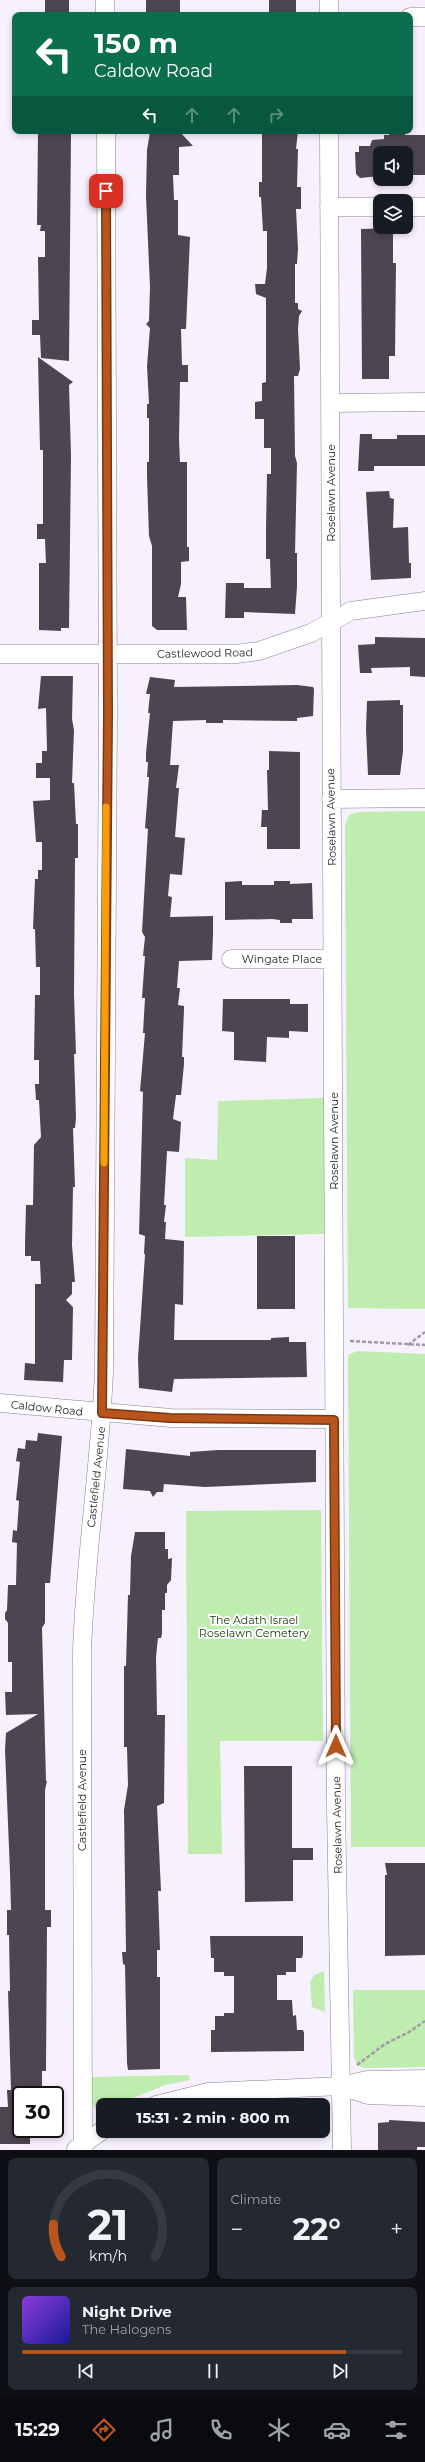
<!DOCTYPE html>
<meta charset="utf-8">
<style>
body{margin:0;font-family:Montserrat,sans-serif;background:#242831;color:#f1f3f6;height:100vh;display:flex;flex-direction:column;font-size:15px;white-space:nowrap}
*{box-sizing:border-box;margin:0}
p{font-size:13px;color:#9ea1a6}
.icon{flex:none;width:22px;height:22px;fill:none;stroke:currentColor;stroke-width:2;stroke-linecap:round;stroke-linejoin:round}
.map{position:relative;height:2150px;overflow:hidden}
.sheet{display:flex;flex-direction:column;gap:8px;padding:8px;background:#0d0f14;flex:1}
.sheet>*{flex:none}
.banner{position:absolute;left:12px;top:12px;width:401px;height:122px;border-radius:8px;box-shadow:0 2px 6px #0003;background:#0b6e4f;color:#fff;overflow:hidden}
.fabs{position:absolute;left:373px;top:146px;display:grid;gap:8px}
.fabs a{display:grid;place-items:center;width:40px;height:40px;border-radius:8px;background:#171b24;box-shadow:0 2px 6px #0003;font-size:20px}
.speed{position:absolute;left:12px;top:2086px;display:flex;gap:8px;font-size:20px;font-weight:700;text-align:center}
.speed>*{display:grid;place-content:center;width:52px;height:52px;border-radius:50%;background:#171b24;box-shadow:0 2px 6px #0003;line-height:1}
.speed .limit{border:2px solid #111;border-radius:6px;background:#fff;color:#111}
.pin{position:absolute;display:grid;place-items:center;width:34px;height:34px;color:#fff;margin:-17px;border-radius:8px;box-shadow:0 2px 6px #0006}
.me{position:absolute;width:44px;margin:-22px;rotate:0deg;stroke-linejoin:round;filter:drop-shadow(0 0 3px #0008)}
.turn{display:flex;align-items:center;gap:14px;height:84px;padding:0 16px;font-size:18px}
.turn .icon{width:52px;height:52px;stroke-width:2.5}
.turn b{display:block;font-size:28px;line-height:34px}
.lanes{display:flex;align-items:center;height:38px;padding:0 16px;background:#0003;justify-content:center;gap:20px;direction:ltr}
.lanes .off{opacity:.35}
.big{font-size:30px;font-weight:700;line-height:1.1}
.sheet .tile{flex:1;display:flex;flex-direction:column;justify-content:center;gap:6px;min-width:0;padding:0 14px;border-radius:8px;background:#242831}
.sheet .dial{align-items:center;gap:0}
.dial svg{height:104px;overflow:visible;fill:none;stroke:#363941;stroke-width:7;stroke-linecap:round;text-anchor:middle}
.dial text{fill:#f1f3f6;stroke:none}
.song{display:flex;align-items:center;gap:12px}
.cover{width:48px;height:48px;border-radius:6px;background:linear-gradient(135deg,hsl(270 70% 55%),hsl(240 70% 35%))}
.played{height:4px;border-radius:2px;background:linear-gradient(90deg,#b8551d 85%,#363941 85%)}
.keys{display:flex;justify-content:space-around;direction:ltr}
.heat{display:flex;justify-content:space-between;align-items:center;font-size:22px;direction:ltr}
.sheet .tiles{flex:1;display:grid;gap:8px;grid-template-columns:1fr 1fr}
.tile:last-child{grid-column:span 2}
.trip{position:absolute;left:96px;top:2098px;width:234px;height:40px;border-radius:8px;background:#171b24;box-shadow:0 2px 6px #0003;font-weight:700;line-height:40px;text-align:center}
.menu{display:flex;height:64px;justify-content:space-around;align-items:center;background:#090b0e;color:#9ea1a6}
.menu .icon{width:28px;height:28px}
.menu .active{color:#b8551d}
.menu b{font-size:18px;color:#f1f3f6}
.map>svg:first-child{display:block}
</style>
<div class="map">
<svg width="425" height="2150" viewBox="0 0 425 2150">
<rect width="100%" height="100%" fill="#f7f0fe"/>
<!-- green -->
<path fill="#bfecaf" d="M425 811V1309L348 1308 345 825 349 815 358 812Z
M324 1098V1234L185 1237V1158L217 1160 218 1101Z
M357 1351 425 1354V1847H351L348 1355Z
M321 1510 323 1741H220L222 1854H188L186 1511Z
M324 1971 325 2012 312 2007 310 1982 314 1975Z
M353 1990H425V2067L365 2068 358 2066 354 2058Z
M189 2075 190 2080 165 2085 116 2105H103V2110H96L91 2101V2077Z"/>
<!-- building -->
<path fill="#4c4651" d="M45 0H69V15H45Z
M146 0H180V15H146Z
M269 0H296V15H269Z
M38 131 71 133 69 361 41 358 40 335H32V320H39L38 257H45V231H40L41 225H37Z
M262 131H298L296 149H298L297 187H301V209H296L298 249 297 264H295V303H298V309L302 311 299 316 298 329 300 369 298 376H294L295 456 297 463 295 553H297V587L295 614 244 612V618H225L226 583H244V588H271L270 559H266V529L267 474H271V448H264V419H255V402L262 401V383L266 382V298L256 294 255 284H265L267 268V231H263L261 197H259V182H262Z
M389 131H405V135H425V175H406V153H380V176L360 178 356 174 355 152H359V146H370L372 140 384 139V135H389Z
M150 132H180L193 146 179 147V175H173L174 200H178V235L190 237 186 329H181L182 365H188V382H180L179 440 180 462H187V547H189V561L181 562V584L178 597H186L187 630H157L152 626V546L149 536 147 476V462H149V418H147V404H149L147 366 150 328 146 324 149 321 150 287 146 196 147 150Z
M393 228V263H396L395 356H389V379H362L361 229Z
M38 357 73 382 69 385 71 455 69 628H61V631L39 630V563H46L45 539H37V524H43V450H40Z
M360 434H372V439H397V435H425V466H374V471H358Z
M389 491 390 498 394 499 393 528 408 527 409 563H411V578L371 580 366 492Z
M375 637 425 638V677L410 676V667L371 668 372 673H360L358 645 375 644Z
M41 676H73L72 719 74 730 72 783H74L76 824H78V858H75L74 995 76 1054H74L76 1118 75 1128H73L75 1187H73L72 1245 75 1282H72V1294L66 1300 73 1307 72 1360H64L63 1382 24 1380 25 1363 35 1364V1284H41L40 1261H31V1256H25V1244L26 1205H33L34 1145 41 1137 39 1100H36L35 1084H39V1060H34L35 995H40V967H36L35 929H33L35 879H38V870H42V842H36L33 801 50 800V778H36V763H42V751H47L46 708 38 709Z
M150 677 175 680 174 687 297 685 313 687 314 689 313 716 297 718V721L223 720V723H206V720L173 721 170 765H179L176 788H179L175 837 185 838 182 875 170 874 168 896 172 897 170 917 213 916V935L212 960 179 961 177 988H180L178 1005 184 1006V1010L182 1057H184V1064L181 1095H176L173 1119 181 1122 180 1138 179 1152 167 1151 164 1205H166L164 1222H166L165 1239 184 1241 183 1305 175 1304 174 1340H271V1338L289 1337V1342H306L307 1377 174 1379 172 1392 139 1388 138 1358 145 1255 144 1253 145 1236 139 1234 143 1092 140 1091 145 1033H143L145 998H142L145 956H143L145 937 142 932 148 829 145 828 149 777H147L148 762H146V753L150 713H148L150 694H146Z
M400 700V705H403V751L400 775H368L366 729 367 701Z
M269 751 300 752V849H267V827H261L262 810H268L267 770H269Z
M242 881V885H274V881H290V884L312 883 313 919H292V923H280V920L272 919 225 920V882Z
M223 999H290V1004H308V1032L289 1031V1038L267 1037 266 1062 234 1060V1032L222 1031Z
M257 1236H295V1309H257Z
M38 1433 62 1436 50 1583H45V1623L42 1628 46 1781H47L45 1790V1910H51V1927H47L46 2071H42V2095H21V2129H30V2144H0V2107H8L7 2090H11L8 1991H10L9 1935H7V1910H11L10 1872 5 1750 6 1733 38 1714 6 1715 5 1692H12V1662H8V1623L5 1619V1613L7 1610 8 1585H16L17 1543 12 1542 13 1530 17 1531 19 1501 16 1500 20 1462 16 1461 18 1448 25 1449 26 1440 37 1441Z
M126 1449 190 1456V1452L218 1450H316V1482L205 1487 164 1484 163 1492H157L153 1497 150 1491 123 1489Z
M135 1532H165V1549H168V1559L172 1558 171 1580 167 1585V1593H165V1610H162V1634L161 1638H158L156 1657 157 1715H165L164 1803 157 1806 161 1891H158L160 1950H157V1977H160V2069L128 2070 127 2063 125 1965 123 1964 122 1952H126L124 1810 128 1785 127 1747H124V1666H126L128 1595H130L131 1556Z
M244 1766H292V1848H313V1860H293V1901L245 1902Z
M385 1863H425V1955L385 1956V1875H387Z
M210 1936H303V1954L302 1958H296V1972H286V1975H277V2000H292L293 2016 296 2015 297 2030H303L304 2033V2051L211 2052V2030H215V2016H224V2013H234V1976H224V1972H214V1958H211Z
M389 2120 425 2122V2147H417V2150H378V2123L389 2122Z"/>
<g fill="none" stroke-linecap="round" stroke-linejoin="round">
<defs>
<path id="minor" d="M105 0V15
M329 15V0
M410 17H425
M329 131 336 1807 342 2150
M329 207H380
M406 207H425
M330 403 425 402
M0 654H236L259 651 311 633 351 611 425 601
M331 799 425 798
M231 959H332
M0 1403 171 1418 334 1419
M341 2086 368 2095 425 2097
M156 2105 208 2092 341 2086 367 2080 425 2079
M76 2149 103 2130
M83 2150 82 1652C85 1558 100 1465 104 1372L108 714 106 131"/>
</defs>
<!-- minor casing -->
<use href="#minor" stroke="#89828e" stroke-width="19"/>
<!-- path -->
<path stroke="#a09ba5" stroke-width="2.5" stroke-dasharray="4 2" stroke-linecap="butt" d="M350 1341 425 1345
M408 1345 425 1332
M357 2065 385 2044 409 2032 425 2021"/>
<!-- minor -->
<use href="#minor" stroke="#fff" stroke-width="18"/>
</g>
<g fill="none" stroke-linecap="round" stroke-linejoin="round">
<defs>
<path id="route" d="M106 191 108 714 102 1413 170 1418 334 1420 336 1746"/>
</defs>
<!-- route casing -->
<use href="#route" stroke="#783713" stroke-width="10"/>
<!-- route -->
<use href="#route" stroke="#b8551d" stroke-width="7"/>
<!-- slow -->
<path stroke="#f59e0b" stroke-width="7" d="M104 1163 106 807"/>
</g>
<g text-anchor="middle" stroke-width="4" stroke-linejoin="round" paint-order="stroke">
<!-- street labels -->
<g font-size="11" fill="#1e1b20" stroke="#fff">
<text transform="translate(331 493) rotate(-90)" y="4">Roselawn Avenue</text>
<text transform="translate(205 653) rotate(-1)" y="4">Castlewood Road</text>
<text transform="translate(331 817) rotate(-91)" y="4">Roselawn Avenue</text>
<text x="282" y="963">Wingate Place</text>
<text transform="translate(334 1141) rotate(-90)" y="4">Roselawn Avenue</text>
<text transform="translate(47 1408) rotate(6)" y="4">Caldow Road</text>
<text transform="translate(96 1477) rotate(-84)" y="4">Castlefield Avenue</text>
<text transform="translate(82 1800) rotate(-90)" y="4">Castlefield Avenue</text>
<text transform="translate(337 1825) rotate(-91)" y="4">Roselawn Avenue</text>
</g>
<!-- park labels -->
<g font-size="11" fill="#113700" stroke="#fff">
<text x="254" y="1624">The Adath Israel<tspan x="254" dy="13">Roselawn Cemetery</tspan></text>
</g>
</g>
</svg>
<div class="fabs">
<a><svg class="icon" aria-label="sound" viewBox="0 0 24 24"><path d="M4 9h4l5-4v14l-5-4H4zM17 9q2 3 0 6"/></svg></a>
<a><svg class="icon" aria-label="layers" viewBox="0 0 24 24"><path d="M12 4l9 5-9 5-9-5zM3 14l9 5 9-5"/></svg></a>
</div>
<div class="speed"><div class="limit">30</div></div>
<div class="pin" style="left:106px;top:191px;background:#d93025"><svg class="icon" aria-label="arrive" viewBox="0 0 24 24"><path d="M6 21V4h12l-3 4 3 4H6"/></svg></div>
<svg class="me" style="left:336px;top:1746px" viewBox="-20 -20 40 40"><path d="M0-17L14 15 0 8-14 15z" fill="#b8551d" stroke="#fff" stroke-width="4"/></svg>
<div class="trip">15:31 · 2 min · 800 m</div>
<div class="banner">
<div class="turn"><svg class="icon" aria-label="left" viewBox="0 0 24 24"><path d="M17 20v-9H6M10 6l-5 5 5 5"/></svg><div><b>150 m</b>Caldow Road</div></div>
<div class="lanes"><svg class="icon" aria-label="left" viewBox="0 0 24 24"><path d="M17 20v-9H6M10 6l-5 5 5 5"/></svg><svg class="icon off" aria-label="ahead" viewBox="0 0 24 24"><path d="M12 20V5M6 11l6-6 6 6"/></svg><svg class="icon off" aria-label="ahead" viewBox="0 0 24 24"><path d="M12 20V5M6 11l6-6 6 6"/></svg><svg class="icon off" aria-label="right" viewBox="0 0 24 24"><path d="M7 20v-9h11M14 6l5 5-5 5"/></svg></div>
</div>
</div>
<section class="sheet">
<div class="tiles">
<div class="tile dial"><svg viewBox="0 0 100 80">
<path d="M14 69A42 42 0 1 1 86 69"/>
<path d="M14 69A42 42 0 0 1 8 44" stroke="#b8551d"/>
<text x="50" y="56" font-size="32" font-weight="700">21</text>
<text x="50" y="72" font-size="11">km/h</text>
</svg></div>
<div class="tile"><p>Climate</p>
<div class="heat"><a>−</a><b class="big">22°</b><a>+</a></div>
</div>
<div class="tile">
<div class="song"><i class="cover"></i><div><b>Night Drive</b><p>The Halogens</p></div></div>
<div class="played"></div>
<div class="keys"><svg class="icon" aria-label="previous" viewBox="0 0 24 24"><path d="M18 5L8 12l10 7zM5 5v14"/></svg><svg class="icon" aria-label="pause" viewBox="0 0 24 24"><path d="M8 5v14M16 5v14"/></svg><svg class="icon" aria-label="next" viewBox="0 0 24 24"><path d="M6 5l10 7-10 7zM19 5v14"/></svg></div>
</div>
</div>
</section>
<nav class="menu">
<b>15:29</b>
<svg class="icon active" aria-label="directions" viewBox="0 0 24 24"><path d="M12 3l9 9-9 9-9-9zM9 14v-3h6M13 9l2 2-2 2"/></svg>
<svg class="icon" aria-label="music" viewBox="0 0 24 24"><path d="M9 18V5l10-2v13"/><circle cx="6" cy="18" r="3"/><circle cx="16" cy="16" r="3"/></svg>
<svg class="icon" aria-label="phone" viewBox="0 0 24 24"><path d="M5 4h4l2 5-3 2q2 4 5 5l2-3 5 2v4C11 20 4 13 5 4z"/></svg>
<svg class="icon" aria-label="climate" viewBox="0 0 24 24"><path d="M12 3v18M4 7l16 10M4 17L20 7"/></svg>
<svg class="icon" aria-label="car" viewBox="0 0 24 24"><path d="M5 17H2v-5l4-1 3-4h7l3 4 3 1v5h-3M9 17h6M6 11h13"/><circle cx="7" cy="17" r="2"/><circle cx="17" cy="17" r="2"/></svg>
<svg class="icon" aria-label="filters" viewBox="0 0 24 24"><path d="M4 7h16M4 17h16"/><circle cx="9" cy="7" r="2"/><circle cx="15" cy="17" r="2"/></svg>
</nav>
